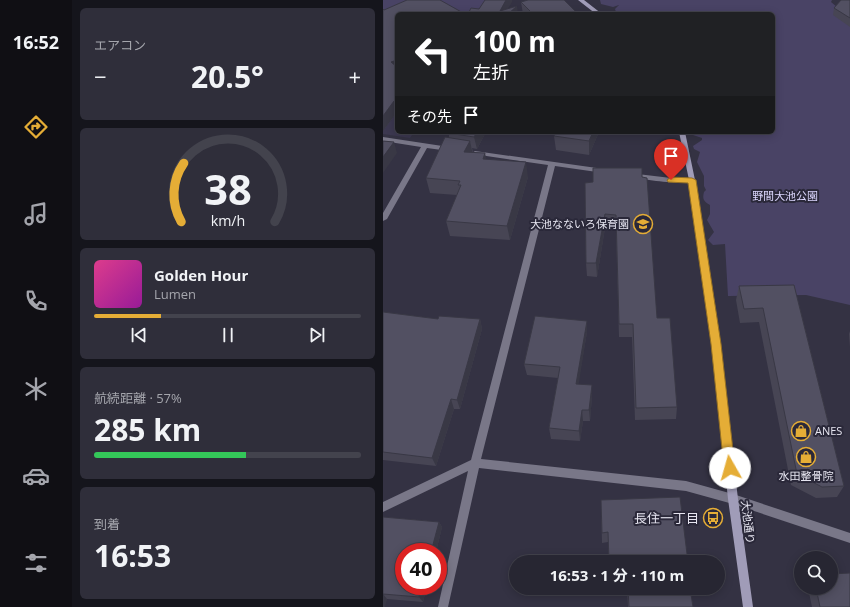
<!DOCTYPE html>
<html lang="ja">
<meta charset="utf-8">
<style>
body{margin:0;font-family:"Open Sans","Noto Sans JP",sans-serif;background:#2f2e3a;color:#f1f3f6;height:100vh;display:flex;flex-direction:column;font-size:15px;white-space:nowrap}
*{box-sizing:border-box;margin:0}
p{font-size:13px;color:#a4a5ac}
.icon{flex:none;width:22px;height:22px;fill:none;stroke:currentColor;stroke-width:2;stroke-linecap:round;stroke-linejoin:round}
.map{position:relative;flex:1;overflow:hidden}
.panel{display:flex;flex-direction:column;gap:8px;padding:8px;background:#15151c;width:311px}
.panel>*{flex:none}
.hud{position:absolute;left:12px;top:12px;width:380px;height:122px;border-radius:6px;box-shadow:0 2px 10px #0003,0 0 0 1px #43434d;background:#202124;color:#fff;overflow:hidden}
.controls{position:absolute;left:411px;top:551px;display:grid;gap:8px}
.controls a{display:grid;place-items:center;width:44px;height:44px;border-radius:50%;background:#272632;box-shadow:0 2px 10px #0003,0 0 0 1px #43434d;font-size:20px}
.speed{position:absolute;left:12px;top:543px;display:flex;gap:8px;font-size:20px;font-weight:700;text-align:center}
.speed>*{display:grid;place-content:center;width:52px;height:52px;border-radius:50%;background:#272632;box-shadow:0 2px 10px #0003,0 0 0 1px #43434d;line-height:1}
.speed .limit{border:6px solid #d22;background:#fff;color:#111}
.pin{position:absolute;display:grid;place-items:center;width:34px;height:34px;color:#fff;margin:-41px -17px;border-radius:50% 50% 50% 0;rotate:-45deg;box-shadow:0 0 4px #0007}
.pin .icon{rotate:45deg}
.me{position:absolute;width:44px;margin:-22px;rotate:353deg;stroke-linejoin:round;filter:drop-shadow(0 0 3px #0008)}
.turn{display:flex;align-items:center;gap:14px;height:84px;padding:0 12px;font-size:18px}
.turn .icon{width:52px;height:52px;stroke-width:2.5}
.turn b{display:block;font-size:28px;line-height:34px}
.then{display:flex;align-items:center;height:38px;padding:0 12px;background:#0003;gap:8px;font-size:15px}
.big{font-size:30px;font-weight:700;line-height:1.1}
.panel .tile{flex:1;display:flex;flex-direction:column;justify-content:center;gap:6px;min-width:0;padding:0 14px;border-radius:6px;background:#2f2e3a}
.panel .dial{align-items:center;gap:0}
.dial svg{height:104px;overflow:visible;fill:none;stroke:#43434d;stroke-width:7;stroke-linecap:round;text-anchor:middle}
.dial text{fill:#f1f3f6;stroke:none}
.song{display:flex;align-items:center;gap:12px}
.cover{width:48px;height:48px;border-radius:6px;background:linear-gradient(135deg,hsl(330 70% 55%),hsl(300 70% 35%))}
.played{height:4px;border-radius:2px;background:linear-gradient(90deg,#e5ad36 25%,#43434d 25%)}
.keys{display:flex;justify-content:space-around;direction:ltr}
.heat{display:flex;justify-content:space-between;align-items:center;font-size:22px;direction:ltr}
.charge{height:6px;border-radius:3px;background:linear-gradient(90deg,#34c759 57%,#43434d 0)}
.trip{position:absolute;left:126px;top:555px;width:216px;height:40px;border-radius:20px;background:#272632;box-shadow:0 2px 10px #0003,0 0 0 1px #43434d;font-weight:700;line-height:40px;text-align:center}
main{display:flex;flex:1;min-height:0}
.tabs{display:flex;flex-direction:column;width:72px;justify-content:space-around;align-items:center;background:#100f14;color:#a4a5ac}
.tabs .icon{width:28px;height:28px}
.tabs .current{color:#e5ad36}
.tabs b{font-size:18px;color:#f1f3f6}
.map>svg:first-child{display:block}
</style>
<main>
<nav class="tabs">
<b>16:52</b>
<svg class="icon current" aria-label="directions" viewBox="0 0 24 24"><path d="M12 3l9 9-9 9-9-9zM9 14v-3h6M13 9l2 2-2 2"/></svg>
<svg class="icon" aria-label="music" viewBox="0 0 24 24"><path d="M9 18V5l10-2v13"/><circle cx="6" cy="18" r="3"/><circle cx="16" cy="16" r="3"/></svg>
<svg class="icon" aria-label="phone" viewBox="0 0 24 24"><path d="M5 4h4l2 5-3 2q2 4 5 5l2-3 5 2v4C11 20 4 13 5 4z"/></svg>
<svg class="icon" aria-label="climate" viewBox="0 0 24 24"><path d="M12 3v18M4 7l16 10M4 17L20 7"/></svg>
<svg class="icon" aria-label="car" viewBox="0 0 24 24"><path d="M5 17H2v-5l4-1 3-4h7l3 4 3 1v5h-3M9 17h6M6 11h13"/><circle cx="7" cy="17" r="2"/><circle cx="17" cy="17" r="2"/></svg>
<svg class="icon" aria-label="filters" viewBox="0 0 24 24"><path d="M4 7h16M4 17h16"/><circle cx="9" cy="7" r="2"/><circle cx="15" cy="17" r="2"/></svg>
</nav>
<section class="panel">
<div class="tile"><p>エアコン</p>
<div class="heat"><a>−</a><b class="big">20.5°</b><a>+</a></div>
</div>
<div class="tile dial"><svg viewBox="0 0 100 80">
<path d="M14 69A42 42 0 1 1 86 69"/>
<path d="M14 69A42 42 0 0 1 16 24" stroke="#e5ad36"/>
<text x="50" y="56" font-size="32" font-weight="700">38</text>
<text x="50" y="72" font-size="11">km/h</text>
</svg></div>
<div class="tile">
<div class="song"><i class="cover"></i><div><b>Golden Hour</b><p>Lumen</p></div></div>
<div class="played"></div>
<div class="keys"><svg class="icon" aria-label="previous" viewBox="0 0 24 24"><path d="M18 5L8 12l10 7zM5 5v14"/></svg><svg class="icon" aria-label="pause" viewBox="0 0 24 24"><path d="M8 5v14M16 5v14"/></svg><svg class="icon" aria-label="next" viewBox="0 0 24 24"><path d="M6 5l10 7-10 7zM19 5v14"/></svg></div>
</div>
<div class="tile"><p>航続距離 · 57%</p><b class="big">285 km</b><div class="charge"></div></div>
<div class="tile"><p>到着</p><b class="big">16:53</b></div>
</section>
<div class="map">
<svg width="467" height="607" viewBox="0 0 467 607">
<rect width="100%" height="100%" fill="#343243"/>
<!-- built -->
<path fill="#3c3850" d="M0 23 14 37V132H31L27 138 0 134Z"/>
<!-- green -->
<path fill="#494365" d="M0 0H107L99 14H14L0 17Z
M217 0H449L448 2 467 18V305L423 295 345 296 342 244 330 245 325 240 331 232 324 220 327 214V205C321 202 319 199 321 192L323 190 321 186V176L314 162 317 152 311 149 310 146 319 140V138L307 134V132H390V14H238L233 12 232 9 236 5 230 7 218 4Z"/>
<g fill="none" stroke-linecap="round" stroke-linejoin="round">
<!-- street -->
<path fill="#797788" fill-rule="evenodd" d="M0 137 66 147 69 149 66 151 44 148 4 219 0 221V213L38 147 0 141Z
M92 151 221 169 224 171 221 173 172 166 98 459 303 481 350 494 467 533V543L350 504 303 491 96 468 65 607H55L85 471 0 512V502L88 460 165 165 90 154 89 153Z
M246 173 288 178H309L312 180C304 187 260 179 248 177L245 175Z"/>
<!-- secondary -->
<path fill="#a09cb8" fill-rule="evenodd" d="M195 0H201L219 14H213Z
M296 132H302L312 180 337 344 355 499 370 607H360L345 499 329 344 306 180Z"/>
</g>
<!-- wall -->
<path fill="#474554" d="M467 0V27L450 15 451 8Z
M138 2 195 14H140Z
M1 10 14 14V112L0 131Z
M48 132H103L94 149 89 148 90 152 104 160 145 177 127 240 67 236 63 221 74 195 47 193 43 178 66 138V135L48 133Z
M173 132H216L206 155 173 150 171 136Z
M259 177 274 318 294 407 293 419 252 420 249 337H236L233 229 222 228 214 277 204 276 203 263 202 183Z
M411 285 461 486 454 497 433 498 408 485 376 322 357 323 353 300 356 286Z
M0 312 55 319H97L99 329 77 409H71L53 466 0 460Z
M204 321V332L195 384 209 396 207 421H200L197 441 168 439 166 428 175 378 144 375 141 364Z
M467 331V347L466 334Z
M218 500 305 562H226L225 542 219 543Z
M0 517 56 522 59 527 53 552H21V586H44L40 602 4 599 0 607Z
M244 588H307L310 607H245Z
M425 588H448L467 607H429Z"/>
<!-- shaded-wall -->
<path fill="#393845" d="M123 0H129V2L122 14 117 11Z
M134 6 135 14H125Z
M14 60V71L8 62Z
M11 101 14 109V112L0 131V116Z
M94 132H103L94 149 91 137Z
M210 132H216L206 155V141Z
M87 141 90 155 81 152Z
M11 142 14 153 0 173V157Z
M102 153 105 168 100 159Z
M143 162 145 177 127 240 124 226Z
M222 214V228L214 277 213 263Z
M97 319 99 329 77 409 74 400Z
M204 321V332L194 395 193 384Z
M209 385V396L207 421 206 410Z
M68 399 71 409 53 466 49 458Z
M199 410 200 421 197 441 196 431Z
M56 522 59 527 53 552H48Z
M39 586H44L40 602 36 597Z
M0 594 4 599 2 607H0Z"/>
<!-- building -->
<path fill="#525062" stroke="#393845" d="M24 0H57L82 14H14V60L8 62 14 67V101H11L0 116V9L1 10Z
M102 0H123L117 11 134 6 125 14H85L88 8 96 9Z
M145 0H181L195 14H150L138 2Z
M458 0H467V18L451 8Z
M66 132H94L91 137 65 133Z
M173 132H210L206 141 171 136Z
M62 137 87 141 81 152 102 153 100 159 143 162 124 226 63 221 78 185H75L77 181 43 178Z
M0 141 11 142 0 157Z
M210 168H259V177L264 178 274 318H287L294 407 253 408 250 324H236L233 215 222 214 213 263H203L202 183 210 182Z
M411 285 461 486 439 487 414 474 380 308 361 309 356 286Z
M0 312 55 319 56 316 97 319 74 400 68 399 49 458 0 452Z
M152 316 204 321 193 384 209 385 206 410H199L196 431 166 428 177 367 141 364Z
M297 497 305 562H244V560L226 561 225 532 219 533 218 500Z
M0 517 56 522 48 552H21V586H39L36 597 0 594V596Z
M467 573V607H437L433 588H448V574Z
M245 588H307L310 607H246Z"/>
<!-- route -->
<path fill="#e5ad36" stroke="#957023" d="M288 177 309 178 313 180 338 344 352 468 351 472 347 473 343 472 341 468 328 344 305 183 285 182 284 180Z"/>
<!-- icons -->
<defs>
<symbol id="school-ring" viewBox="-11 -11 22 22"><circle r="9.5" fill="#2a2839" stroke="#e5ad36" stroke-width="1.5"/><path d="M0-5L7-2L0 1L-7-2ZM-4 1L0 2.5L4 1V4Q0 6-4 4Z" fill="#e5ad36"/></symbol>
<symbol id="shop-ring" viewBox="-11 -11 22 22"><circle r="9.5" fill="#2a2839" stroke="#e5ad36" stroke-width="1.5"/><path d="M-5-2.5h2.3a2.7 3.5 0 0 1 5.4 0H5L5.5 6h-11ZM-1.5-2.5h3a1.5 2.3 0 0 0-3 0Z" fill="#e5ad36"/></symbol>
<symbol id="bus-ring" viewBox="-11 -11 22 22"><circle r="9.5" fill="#2a2839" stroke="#e5ad36" stroke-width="1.5"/><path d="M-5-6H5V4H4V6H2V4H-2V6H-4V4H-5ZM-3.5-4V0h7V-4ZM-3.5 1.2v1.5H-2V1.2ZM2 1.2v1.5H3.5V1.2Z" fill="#e5ad36"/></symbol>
</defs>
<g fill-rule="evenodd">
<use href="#school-ring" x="249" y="213" width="22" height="22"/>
<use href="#shop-ring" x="407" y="420" width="22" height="22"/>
<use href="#shop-ring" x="412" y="446" width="22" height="22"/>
<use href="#bus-ring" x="319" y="507" width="22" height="22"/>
</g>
<g text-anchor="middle" stroke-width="4" stroke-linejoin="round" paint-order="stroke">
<!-- park labels -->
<g font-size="11" fill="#ddd8ff" stroke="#2a2839">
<text x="402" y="200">野間大池公園</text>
</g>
<!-- poi labels -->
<g font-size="11" fill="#e6e5f0" stroke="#2a2839" text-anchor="end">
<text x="246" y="228">大池なないろ保育園</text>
<text x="432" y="435" text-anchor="start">ANES</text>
<text x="423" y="480" text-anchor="middle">水田整骨院</text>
</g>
<!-- street labels -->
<g font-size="11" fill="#e6e5f0" stroke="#2a2839">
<text transform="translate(365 522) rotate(83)" y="4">大池通り</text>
</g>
<!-- near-poi labels -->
<g font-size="13" fill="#e6e5f0" stroke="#2a2839" text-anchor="end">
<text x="316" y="523">長住一丁目</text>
</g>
</g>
</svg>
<div class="controls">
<a><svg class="icon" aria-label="search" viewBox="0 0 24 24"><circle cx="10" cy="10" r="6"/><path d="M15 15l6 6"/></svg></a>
</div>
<div class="speed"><div class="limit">40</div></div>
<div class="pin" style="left:288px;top:180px;background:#d93025"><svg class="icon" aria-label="arrive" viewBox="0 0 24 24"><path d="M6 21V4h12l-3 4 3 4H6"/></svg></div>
<svg class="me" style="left:347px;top:468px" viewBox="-20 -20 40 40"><circle r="19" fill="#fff"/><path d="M0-13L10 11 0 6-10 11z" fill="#e5ad36"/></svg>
<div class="trip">16:53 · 1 分 · 110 m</div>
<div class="hud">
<div class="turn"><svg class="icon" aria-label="left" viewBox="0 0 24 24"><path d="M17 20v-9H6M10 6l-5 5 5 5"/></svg><div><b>100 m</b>左折</div></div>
<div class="then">その先<svg class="icon" aria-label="arrive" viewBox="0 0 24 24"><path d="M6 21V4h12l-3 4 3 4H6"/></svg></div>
</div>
</div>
</main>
